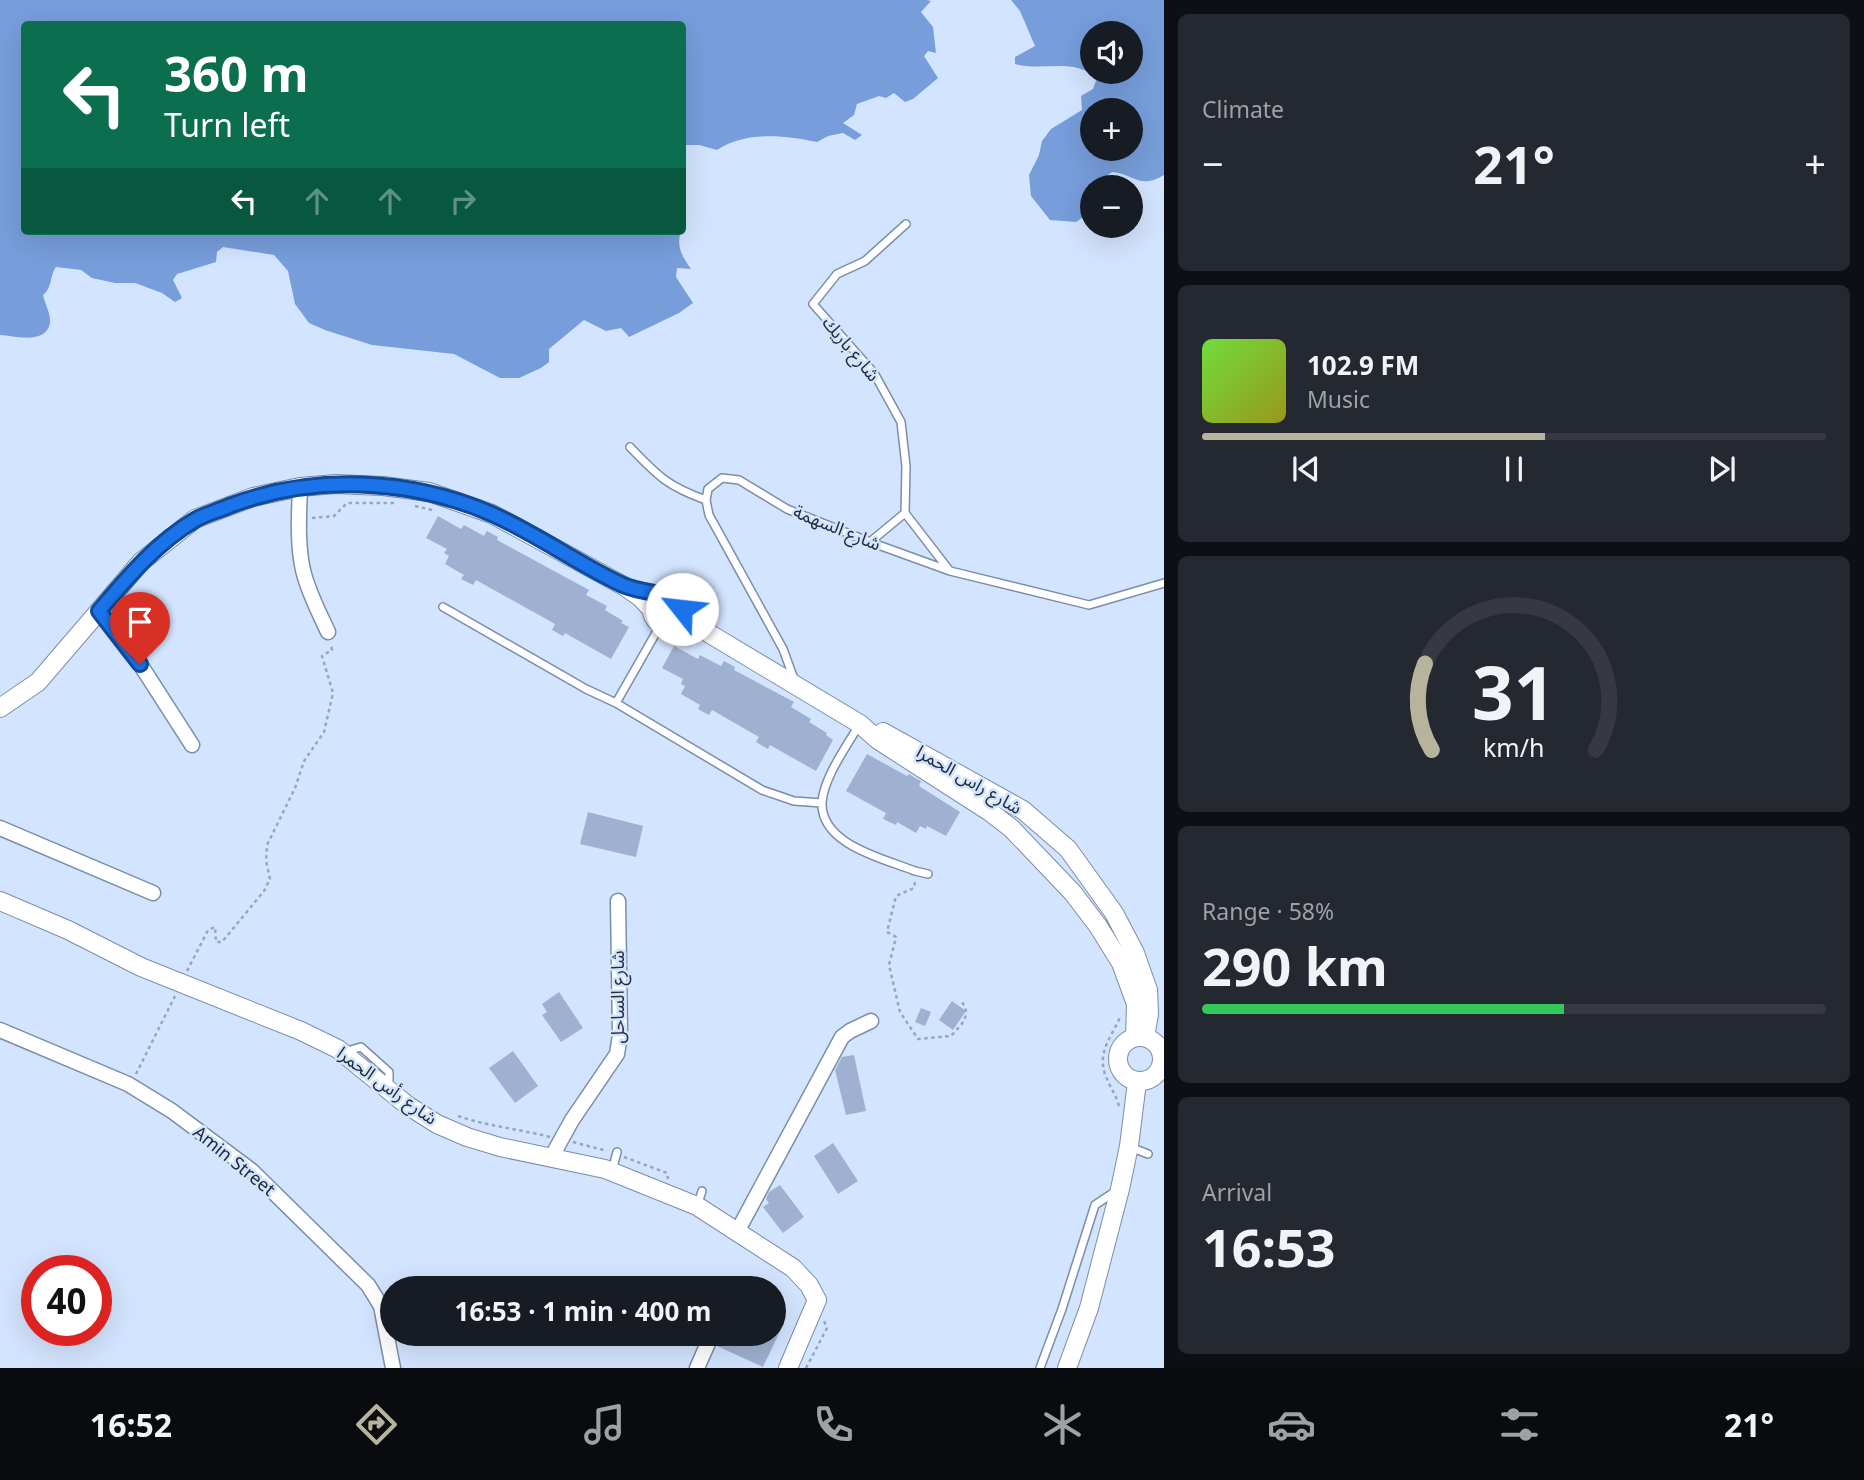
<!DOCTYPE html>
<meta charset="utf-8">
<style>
body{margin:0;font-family:"Noto Sans","Noto Sans Arabic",sans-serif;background:#242831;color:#f1f3f6;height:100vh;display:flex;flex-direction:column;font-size:26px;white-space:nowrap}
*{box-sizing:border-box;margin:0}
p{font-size:23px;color:#9ea1a6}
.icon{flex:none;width:38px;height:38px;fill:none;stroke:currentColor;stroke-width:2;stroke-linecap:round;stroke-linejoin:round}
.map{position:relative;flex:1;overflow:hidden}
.sheet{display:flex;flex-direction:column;gap:14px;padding:14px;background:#0d0f14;width:700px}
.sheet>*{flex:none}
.guide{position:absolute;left:21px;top:21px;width:665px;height:214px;border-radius:7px;box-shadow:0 7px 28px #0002;background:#0b6e4f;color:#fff;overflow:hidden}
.tools{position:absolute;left:1080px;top:21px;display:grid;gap:14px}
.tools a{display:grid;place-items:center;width:63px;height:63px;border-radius:50%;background:#171b24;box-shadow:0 7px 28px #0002;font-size:35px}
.speed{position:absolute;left:21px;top:1255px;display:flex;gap:14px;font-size:35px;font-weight:700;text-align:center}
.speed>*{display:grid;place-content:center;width:91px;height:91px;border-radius:50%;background:#171b24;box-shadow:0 7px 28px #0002;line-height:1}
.speed .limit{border:10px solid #d22;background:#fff;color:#111}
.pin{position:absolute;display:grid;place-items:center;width:60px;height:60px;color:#fff;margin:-72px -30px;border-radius:50% 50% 50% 0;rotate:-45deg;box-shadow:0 0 7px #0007}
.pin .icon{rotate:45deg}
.me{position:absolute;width:77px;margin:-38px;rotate:299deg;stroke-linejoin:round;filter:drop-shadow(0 0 5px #0008)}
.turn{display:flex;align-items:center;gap:24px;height:147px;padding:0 28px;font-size:32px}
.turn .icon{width:91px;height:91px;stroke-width:2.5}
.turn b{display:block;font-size:49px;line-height:60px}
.lanes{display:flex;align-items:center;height:66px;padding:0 28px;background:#0003;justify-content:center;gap:35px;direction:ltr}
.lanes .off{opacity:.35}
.big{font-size:52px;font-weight:700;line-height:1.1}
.sheet .card{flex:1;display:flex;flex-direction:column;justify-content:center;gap:10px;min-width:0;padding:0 24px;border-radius:10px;background:#242831}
.sheet .dial{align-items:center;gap:0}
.dial svg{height:182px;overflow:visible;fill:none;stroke:#363941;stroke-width:7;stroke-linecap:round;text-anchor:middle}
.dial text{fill:#f1f3f6;stroke:none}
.song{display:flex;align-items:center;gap:21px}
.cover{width:84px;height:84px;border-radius:10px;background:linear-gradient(135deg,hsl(100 70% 55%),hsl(60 70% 35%))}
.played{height:7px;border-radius:4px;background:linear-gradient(90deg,#b8b39d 55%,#363941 55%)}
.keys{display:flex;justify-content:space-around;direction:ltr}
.heat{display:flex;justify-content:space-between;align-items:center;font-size:38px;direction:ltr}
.charge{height:10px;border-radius:5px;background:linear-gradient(90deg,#34c759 58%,#363941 0)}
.trip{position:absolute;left:380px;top:1276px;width:406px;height:70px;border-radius:35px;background:#171b24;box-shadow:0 7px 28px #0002;font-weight:700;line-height:70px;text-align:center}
.tabs{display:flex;height:112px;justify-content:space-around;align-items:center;background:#090b0e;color:#9ea1a6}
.tabs .icon{width:49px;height:49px}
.tabs .current{color:#b8b39d}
.tabs b{font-size:32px;color:#f1f3f6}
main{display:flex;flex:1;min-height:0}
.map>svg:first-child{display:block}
</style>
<main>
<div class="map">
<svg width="1164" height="1368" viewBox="0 0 1164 1368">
<rect width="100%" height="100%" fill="#d3e4fe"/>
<!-- water -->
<path fill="#779edb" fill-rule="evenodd" d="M0 0H926L931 1 921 12 933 27 936 53 928 51 924 56 938 78 913 99 905 102 894 93 886 98 879 96 857 104 854 115 843 123 862 135 855 140 843 133 828 136 817 142C784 135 746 131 717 150L699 145H683L682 24H24V231H681C676 247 682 256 691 269L677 268 676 277 693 303 679 313 629 337 621 328 606 331 584 320 549 349V362L541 368 519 378H500L454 354 372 345 325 330 309 323 295 304 288 271 274 255 223 247 217 252 216 262 177 274 173 280 182 298 175 302 162 293 135 283H115L92 278 81 270 56 267C49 277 53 287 43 295 45 304 51 314 50 323 46 345 15 336 0 335Z
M1011 0H1164V175C1139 190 1135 174 1112 172L1092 187 1089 213 1076 222 1050 220 1031 196 1029 175 1039 155 1042 141 1051 129 1082 110 1081 96 1093 89 1097 78C1073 57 1043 72 1015 64V57L1035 46 1020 11ZM1092 33H1130V72H1092ZM1092 110H1130V149H1092Z"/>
<!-- building -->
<path fill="#9eb1d0" d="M438 516 461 529 464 525 484 536 487 531 498 537 497 540 589 590 586 595 607 606 605 610 623 621 621 623 629 627 611 659 565 633 563 636 552 630 555 624 476 580 473 585 461 579 464 575 445 564 449 556 444 553 447 549 426 538Z
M674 646 698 659 700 655 721 666 724 661 735 667 734 670 794 702 791 707 811 719 809 722 827 733 826 735 833 740 816 771 770 745 768 749 756 742 759 737 712 710 709 715 698 709 700 705 681 694 685 686 681 684 683 679 662 668Z
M867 754 907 776 909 774 917 779 921 781 919 786 960 812 946 836 927 826 926 829 920 826 916 833 897 822 896 825 883 819 886 813 846 791Z
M588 812 643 826 636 857 580 844Z
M559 992 583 1028 561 1042 542 1015 547 1012 542 1004Z
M952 1001 966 1011 953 1030 939 1020Z
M921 1008 931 1012 925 1026 915 1022Z
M513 1051 538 1086 515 1103 489 1068Z
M854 1055 866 1111 846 1115 835 1070 842 1057Z
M833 1143 858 1181 838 1194 814 1156Z
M780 1185 804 1217 783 1233 763 1207 769 1203 766 1199 769 1192Z
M774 1317 784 1323 763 1367 717 1346 722 1334H774Z"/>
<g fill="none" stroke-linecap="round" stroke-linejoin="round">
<defs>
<path id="service" d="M630 447C658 476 667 486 706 500
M905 513 949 570
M870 542 905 513 906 466 901 422 874 373 813 304 837 274 865 261 906 224
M443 607 586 689 616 703 762 790 794 801 822 803
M794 679 783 649 709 515 706 500 708 489 722 478 739 480 787 509 870 542 950 571 1089 605 1164 583
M616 703 661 624
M859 725C847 746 824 777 822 802 820 845 885 859 915 871L928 874
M344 1052 361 1047 389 1072V1087
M1130 1147 1148 1154
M612 1171 617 1152
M697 1206 702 1191
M1040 1368 1062 1309 1095 1205 1116 1191"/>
<path id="minor" d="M300 487C299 514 297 543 303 570 308 592 319 612 328 632
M99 611 140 664 192 745
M0 828 153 893
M0 1030 128 1084 172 1111 252 1171 368 1285 381 1306 393 1368
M1162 1055H1164
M551 1158 572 1120 617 1054 620 1035 618 901
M737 1232 842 1037 850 1031 871 1021
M697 1368 712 1334"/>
<path id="tertiary" d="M652 610a15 15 0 1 1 30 0a15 15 0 1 1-30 0Z
M682 609 710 634 860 724 878 740 990 812 1011 828 1073 893 1098 926 1121 963 1136 1004 1135 1037
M0 708 38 682 141 562 195 519 253 497 300 487 336 484 383 486 429 492 492 514 624 586 640 597 653 611
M883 732 1023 810 1068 849 1114 913 1135 953 1148 990 1149 1014 1145 1037
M0 901 68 930 141 967 301 1031 338 1049 407 1105 437 1124 467 1137 500 1147 605 1169 697 1206 793 1268 809 1285 817 1300 788 1368
M1118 1059a22 22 0 1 1 44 0a22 22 0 1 1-44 0Z
M1067 1368 1089 1308 1120 1189 1129 1146 1137 1082"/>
</defs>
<!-- service casing -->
<use href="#service" stroke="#7a8daa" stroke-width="10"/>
<!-- minor casing -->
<use href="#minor" stroke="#7a8daa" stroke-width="17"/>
<!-- tertiary casing -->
<use href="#tertiary" stroke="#7a8daa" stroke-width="20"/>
<!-- path -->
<path stroke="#98a6bb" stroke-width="2.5" stroke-dasharray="3.5 3.5" stroke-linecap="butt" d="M415 506 432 510
M312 518 334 516 347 503H395
M915 882 914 888 896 896 887 932 896 937 889 965 900 1012 918 1039 951 1036C961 1025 972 1016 962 1002
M187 971 208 930 215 927 216 942H222L264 891 270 879 266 861 267 845 295 788 304 761 324 732 333 693 322 656 332 650 331 644
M136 1074 175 996
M1151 1087 1164 1081
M1119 1106C1116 1094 1109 1086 1105 1074 1097 1051 1113 1035 1121 1015
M458 1116C487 1126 519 1129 550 1137
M573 1142 607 1151
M624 1157 667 1173 668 1179
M806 1368 827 1328 824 1321"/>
<!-- service -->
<use href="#service" stroke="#fff" stroke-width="7"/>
<!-- minor -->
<use href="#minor" stroke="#fff" stroke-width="14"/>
<!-- tertiary -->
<use href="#tertiary" stroke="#fff" stroke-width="18"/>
</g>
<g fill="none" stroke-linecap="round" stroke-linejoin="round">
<defs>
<path id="route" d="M140 664 99 611C128 577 156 543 195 520 205 514 218 511 229 506 313 474 410 478 492 514 537 534 578 564 623 585 639 592 657 592 674 597L682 609"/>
</defs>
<!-- route casing -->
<use href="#route" stroke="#114b97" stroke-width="18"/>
<!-- route -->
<use href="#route" stroke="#1a73e8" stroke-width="12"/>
</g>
<g text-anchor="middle" stroke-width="5" stroke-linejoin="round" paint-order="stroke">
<!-- street labels -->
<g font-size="18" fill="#242c37" stroke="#d3e4fe">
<text transform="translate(851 349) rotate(50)" y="6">شارع باريك</text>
<text transform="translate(837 528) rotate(22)" y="6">شارع السهمة</text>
<text transform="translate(969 780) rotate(30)" y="6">شارع راس الحمرا</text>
<text transform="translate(618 997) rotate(-90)" y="6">شارع الساحل</text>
<text transform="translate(387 1086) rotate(36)" y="6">شارع رأس الحمرا</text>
<text transform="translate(234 1161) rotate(39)" y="6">Amin Street</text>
</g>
</g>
</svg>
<div class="tools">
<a><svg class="icon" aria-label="sound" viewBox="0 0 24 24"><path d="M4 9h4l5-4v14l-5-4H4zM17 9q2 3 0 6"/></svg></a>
<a>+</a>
<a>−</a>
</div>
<div class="speed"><div class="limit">40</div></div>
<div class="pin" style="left:140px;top:664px;background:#d93025"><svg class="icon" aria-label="arrive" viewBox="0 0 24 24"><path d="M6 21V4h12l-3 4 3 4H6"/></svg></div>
<svg class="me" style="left:682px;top:609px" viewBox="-20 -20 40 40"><circle r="19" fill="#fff"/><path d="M0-13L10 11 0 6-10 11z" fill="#1a73e8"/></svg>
<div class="trip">16:53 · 1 min · 400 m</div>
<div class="guide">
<div class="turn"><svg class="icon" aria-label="left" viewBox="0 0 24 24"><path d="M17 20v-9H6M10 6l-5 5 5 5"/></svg><div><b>360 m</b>Turn left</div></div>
<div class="lanes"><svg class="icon" aria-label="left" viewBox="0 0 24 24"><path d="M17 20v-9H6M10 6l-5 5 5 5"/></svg><svg class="icon off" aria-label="ahead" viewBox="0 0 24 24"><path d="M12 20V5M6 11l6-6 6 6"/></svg><svg class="icon off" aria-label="ahead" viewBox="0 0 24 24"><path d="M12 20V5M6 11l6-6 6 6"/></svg><svg class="icon off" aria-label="right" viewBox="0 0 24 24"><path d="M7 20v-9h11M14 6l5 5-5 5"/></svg></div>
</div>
</div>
<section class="sheet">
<div class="card"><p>Climate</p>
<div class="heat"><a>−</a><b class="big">21°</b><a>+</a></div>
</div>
<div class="card">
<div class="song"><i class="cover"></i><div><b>102.9 FM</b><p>Music</p></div></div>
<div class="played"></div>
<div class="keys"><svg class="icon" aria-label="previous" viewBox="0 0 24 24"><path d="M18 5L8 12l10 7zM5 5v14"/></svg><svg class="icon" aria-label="pause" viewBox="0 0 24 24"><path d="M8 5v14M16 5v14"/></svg><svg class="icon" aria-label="next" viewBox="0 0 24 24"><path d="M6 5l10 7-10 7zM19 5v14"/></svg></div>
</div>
<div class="card dial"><svg viewBox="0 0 100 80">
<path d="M14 69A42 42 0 1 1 86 69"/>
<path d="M14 69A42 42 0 0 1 11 31" stroke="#b8b39d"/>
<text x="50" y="56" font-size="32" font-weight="700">31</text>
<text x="50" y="72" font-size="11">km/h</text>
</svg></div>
<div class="card"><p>Range · 58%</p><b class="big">290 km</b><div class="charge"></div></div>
<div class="card"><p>Arrival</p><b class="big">16:53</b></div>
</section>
</main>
<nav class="tabs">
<b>16:52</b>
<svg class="icon current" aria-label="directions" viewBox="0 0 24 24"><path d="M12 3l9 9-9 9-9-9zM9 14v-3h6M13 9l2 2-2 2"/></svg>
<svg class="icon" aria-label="music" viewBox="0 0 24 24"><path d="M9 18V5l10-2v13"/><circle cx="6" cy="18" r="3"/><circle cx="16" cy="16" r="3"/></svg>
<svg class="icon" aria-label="phone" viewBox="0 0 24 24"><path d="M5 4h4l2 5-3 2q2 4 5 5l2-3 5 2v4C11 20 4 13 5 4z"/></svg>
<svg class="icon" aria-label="climate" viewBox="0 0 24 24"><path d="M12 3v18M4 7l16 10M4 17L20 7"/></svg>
<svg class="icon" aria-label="car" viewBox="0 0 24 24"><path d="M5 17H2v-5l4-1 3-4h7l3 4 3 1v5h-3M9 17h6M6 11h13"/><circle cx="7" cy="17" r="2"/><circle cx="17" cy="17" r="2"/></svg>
<svg class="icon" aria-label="filters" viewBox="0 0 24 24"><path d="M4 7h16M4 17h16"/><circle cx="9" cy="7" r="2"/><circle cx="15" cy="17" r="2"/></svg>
<b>21°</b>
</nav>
